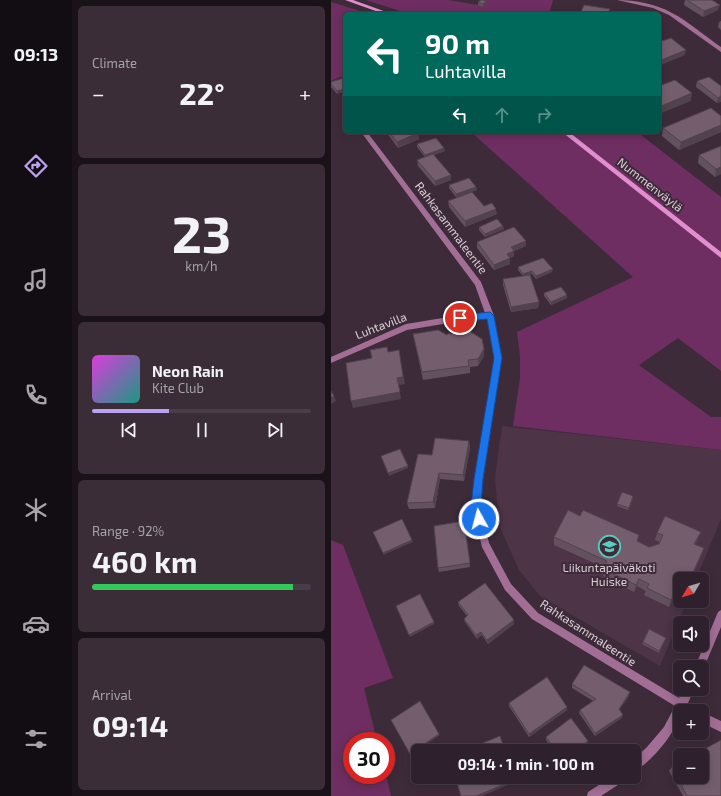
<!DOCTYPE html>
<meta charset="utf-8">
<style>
body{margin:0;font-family:"Exo 2",sans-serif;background:#3a2d38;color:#f1f3f6;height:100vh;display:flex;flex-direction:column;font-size:15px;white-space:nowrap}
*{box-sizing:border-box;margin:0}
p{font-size:13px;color:#a7a3a9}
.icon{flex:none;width:22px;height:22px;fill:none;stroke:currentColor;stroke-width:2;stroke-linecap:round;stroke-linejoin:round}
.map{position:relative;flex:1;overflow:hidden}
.side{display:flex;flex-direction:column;gap:6px;padding:6px;background:#191218;width:259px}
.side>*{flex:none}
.banner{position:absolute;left:12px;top:12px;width:318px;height:122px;border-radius:6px;box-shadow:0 2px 10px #0003,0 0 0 1px #493e48;background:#00695c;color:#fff;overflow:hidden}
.needle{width:26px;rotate:232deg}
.fabs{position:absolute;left:342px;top:572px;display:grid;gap:8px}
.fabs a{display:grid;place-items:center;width:36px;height:36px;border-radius:6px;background:#2e202c;box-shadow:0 2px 10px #0003,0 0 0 1px #493e48;font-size:20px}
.speed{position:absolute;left:12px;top:732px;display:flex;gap:8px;font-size:20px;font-weight:700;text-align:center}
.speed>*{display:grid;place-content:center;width:52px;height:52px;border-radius:50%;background:#2e202c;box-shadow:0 2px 10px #0003,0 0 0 1px #493e48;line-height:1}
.speed .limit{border:6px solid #d22;background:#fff;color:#111}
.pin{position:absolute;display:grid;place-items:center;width:34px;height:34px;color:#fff;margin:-17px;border:2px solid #fff;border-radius:50%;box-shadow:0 1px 4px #0007}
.me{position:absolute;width:44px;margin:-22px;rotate:353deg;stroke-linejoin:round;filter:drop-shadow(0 0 3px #0008)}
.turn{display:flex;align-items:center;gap:14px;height:84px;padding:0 16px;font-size:18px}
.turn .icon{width:52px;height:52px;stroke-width:2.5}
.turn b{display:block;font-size:28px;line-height:34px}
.lanes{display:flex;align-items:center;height:38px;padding:0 16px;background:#0003;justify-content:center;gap:20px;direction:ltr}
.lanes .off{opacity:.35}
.big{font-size:30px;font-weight:700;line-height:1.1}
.side .widget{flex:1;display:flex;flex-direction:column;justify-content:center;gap:6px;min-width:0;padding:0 14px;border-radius:6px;background:#3a2d38}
.side .dial{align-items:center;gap:0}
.dial b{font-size:52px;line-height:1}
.song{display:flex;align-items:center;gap:12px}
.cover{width:48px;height:48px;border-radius:6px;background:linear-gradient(135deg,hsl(300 70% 55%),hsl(170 70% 35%))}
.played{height:4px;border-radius:2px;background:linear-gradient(90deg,#bca0f2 35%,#493e48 35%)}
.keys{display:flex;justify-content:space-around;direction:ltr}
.heat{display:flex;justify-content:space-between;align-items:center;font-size:22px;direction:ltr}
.charge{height:6px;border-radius:3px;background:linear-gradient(90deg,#34c759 92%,#493e48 0)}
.trip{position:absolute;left:80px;top:744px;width:230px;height:40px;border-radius:6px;background:#2e202c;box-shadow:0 2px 10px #0003,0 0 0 1px #493e48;font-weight:700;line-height:40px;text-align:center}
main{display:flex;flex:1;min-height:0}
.menu{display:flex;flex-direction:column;width:72px;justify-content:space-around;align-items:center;background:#120d12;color:#a7a3a9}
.menu .icon{width:28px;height:28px}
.menu .on{color:#bca0f2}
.menu b{font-size:18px;color:#f1f3f6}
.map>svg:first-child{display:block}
</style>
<main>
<nav class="menu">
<b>09:13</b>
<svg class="icon on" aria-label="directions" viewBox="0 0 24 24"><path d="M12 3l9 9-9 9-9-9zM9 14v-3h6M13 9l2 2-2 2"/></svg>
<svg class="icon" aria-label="music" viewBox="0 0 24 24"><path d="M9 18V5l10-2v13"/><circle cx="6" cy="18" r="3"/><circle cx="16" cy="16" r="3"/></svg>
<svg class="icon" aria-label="phone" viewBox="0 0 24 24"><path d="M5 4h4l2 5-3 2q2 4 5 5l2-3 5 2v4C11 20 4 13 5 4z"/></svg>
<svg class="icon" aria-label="climate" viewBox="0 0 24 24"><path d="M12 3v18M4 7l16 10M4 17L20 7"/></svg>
<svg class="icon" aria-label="car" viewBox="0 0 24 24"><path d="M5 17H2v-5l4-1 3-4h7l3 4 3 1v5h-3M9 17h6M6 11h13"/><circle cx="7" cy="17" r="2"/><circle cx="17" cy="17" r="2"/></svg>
<svg class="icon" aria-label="filters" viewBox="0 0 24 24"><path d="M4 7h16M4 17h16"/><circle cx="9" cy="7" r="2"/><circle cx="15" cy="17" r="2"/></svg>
</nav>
<section class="side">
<div class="widget"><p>Climate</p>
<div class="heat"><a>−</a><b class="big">22°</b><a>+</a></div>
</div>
<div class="widget dial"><b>23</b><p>km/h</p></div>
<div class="widget">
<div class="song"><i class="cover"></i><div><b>Neon Rain</b><p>Kite Club</p></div></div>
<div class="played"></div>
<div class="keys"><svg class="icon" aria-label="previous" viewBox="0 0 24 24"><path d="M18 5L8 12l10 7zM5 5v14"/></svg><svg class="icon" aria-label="pause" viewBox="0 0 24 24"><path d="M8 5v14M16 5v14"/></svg><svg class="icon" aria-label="next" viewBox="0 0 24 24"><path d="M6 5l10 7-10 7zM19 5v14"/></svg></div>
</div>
<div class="widget"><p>Range · 92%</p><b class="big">460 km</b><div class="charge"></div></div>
<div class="widget"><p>Arrival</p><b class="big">09:14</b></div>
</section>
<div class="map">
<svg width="390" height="796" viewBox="0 0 390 796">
<rect width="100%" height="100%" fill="#3e2b3a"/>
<!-- built -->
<path fill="#4d3447" d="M171 426 390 450V519L365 579H349V601H356L329 666 210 597 188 570 168 525 164 477Z"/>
<!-- green -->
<path fill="#6e2e61" d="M35 0H117L148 5 151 0H222L218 14H78Z
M0 2 39 14H14V75L0 81Z
M140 132H306L390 197V371L347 338 308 365 380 417H390V450L182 426 189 378V356L186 332 302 277Z
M0 540 12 545 62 678 33 688 46 741H21V775H55L60 796H0Z"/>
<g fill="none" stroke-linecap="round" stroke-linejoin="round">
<!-- street -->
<path fill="#a26e95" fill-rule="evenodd" d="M286 0C305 0 325 4 341 13 357 21 375 37 390 47V52L338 15 322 8Z
M30 132H36L150 282 163 316 171 358 152 479 149 506 158 543 180 584 207 613 348 698 353 689H363L357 703 365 707 366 711H349C349 729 319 764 303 771V759L316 747 333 727 344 706 201 619 174 590 151 547 141 506 144 479 163 358 156 319H142L76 330 0 363V357L75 324 142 313H154L144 285Z
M390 610V627L372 670 371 671V667H364L387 612Z
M371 712 390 721V732L371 723Z
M280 777H294L293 781 270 796H256L257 792Z"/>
<!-- secondary -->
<path fill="#e18ece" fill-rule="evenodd" d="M14 0H22L61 14H53Z
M231 132H238L390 252V258Z"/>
</g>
<!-- wall -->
<path fill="#64515f" d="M354 0H381L387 10 372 17 353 5Z
M147 2 156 4 152 7 147 5Z
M250 12H279L278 14H250Z
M390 21V30L387 27 388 22Z
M13 78 6 94 0 87V82Z
M366 81 390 86 386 103 365 87Z
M390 116V132L348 150 331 136 332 128Z
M55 132H86L88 139 67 148Z
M86 144 114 151 102 155 120 175V180L104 186 87 166 86 160 94 157 86 147Z
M390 146V174L384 177 367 163 368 155Z
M118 185 145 187 146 190 125 197 118 188Z
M117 201 166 214 134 227 118 207Z
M148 227 173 229 154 237 148 230Z
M146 242 195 246 183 251V256L179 258V264L163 270 146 248Z
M187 267 221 272 205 279 201 274 196 276 208 302 207 308 180 312 172 285V279L192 276 187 270Z
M213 293 236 298 220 305 213 296Z
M82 334 116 335 153 349V356L147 366 139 367V373L92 380Z
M138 441 139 448 133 481 109 479 104 508 78 509 76 503 101 455Z
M302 498 297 510 286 506V504Z
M249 516 306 541 318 547 328 544 329 542 324 540 326 533 367 539 364 545 373 548 360 579H349V586L338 607 313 595 315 591 306 586 303 592 272 576 274 568 223 545V537Z
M133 521 139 567 108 572 107 568Z
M127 602 183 624 157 644 151 635 146 639 134 622 133 619 136 616 128 606Z
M335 638 328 653 311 644 312 642Z
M241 684 298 696 288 710 291 718 264 736 248 713 249 710 262 701 241 688Z
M178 703 236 707V710L198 737 178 706Z
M215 737 256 744 247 751H222L215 740Z
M341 767 390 796H352L338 771Z"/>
<!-- shaded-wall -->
<path fill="#51424d" d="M155 1 156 4 152 7V4Z
M389 5 387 10 372 17 373 11Z
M355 50 354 55 328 66V61Z
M14 89V92L6 94V91Z
M361 93 360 101 328 114V107Z
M390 96V102L386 103 387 98Z
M390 125V132L348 150 350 142Z
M87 133 88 139 67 148 66 142Z
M113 148 114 151 95 158 94 155Z
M390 167V174L384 177 385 169Z
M120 175V180L104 186V181Z
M145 187 146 190 125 197V194Z
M165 209 166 214 134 227V221Z
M172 226 173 229 154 237V234Z
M195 241V246L183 251V256L179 258V264L163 270V265L176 254 180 247Z
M222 269 221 272 205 279V276Z
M201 271V274L192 277V274Z
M236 295V298L220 305V302Z
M208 302 207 308 180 312V307Z
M153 349V356L147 366V359Z
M68 350 74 384 68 385 70 399 22 408 20 401 66 378Z
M3 396 5 401 0 404V398Z
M138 441 139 448 133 481 132 475Z
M77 466V468L58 476 57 473Z
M108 473 109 479 104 508 102 502Z
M370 532 367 539 361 552 363 544Z
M81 540 82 542 52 555V553Z
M308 579 306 586 303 592 305 585Z
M349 584V586L338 607 340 600Z
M183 620V624L157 644 156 640Z
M103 622V624L79 637 78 635Z
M150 632 151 635 146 639 145 635Z
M299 692 298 696 287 712 288 709Z
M236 707V710L198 737V734Z
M292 715 291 718 264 736V733Z
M108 734 109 735 79 755V754Z
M257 741 256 744 247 751H244Z
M184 780V782L151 796H145Z"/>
<!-- building -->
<path fill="#745e6e" stroke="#51424d" d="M150 0H152L155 1 152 4 147 2Z
M356 0H381L389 5 373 11Z
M253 5 279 9 277 14H262L250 12Z
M340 38 355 50 328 61V42Z
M378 77 390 86V96L387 98 366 81Z
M13 78 14 79V89L6 91 0 84V82Z
M344 80 361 93 328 107V86Z
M380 108 390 116V125L350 142 332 128Z
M58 132H86L87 133 66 142Z
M105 138 113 148 94 155 86 144Z
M390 146V167L385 169 368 155Z
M102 154 120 175 104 181 86 160Z
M138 178 145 187 125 194 118 185Z
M141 192 153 206 161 203 165 209 134 221 117 201Z
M166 219 172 226 154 234 148 227Z
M183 227 195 241 180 247 183 251 176 254 179 258 163 265 146 242Z
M212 258 222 269 205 276 201 271 192 274 187 267Z
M199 275 208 302 180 307 172 279Z
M230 287 236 295 220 302 213 293Z
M129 325 151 339 153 349 147 359 137 360 138 366 91 372 82 334 107 330 116 335 117 333 121 334Z
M56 347 57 352 68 350 72 377 66 378 69 392 20 401 15 363 41 358 39 350Z
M0 391 3 396 0 398Z
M104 438 138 441 132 475 108 473 102 502 76 503 87 454 101 455Z
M69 449 77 466 57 473 50 456Z
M291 492 302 496 298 508 286 504Z
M237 510 249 516 252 510 308 535 306 541 318 547 328 544 332 535 326 533 334 516 370 532 363 544 373 548 360 577 354 575 352 579H349V584L340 600 316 588 318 584 308 579 305 585 273 569 276 561 223 537Z
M71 519 81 540 52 553 42 532Z
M133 521 139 563 107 568 103 526Z
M154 583 183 620 156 640 150 632 145 635 133 619 137 615 127 602Z
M89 594 103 622 78 635 65 606Z
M318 629 335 638 328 651 312 642Z
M253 665 299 692 288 709 292 715 264 733 249 710 265 699 241 684Z
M216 677 236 707 198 734 178 703Z
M89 701 108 734 79 754 60 720Z
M240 718 257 741 244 751H225L215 737Z
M169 736 174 751H132Z
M390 740V796H356L341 767 349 763V777H371V755H363Z
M124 777H183L184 780 145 796H130Z"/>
<!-- route -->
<path fill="#1a73e8" stroke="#114b97" d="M159 312 163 316 171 358 152 479 150 506 153 519 152 522 148 523 145 522 140 506 143 479 163 358 156 319 129 322 124 318 129 315Z"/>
<!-- icons -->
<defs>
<symbol id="school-ring" viewBox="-11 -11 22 22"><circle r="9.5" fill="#3e2b3a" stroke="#57cec1" stroke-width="1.5"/><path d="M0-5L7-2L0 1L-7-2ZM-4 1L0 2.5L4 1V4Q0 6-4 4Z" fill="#57cec1"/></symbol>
</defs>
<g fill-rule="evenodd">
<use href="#school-ring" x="266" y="534" width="25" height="25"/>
</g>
<g text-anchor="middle" stroke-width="4" stroke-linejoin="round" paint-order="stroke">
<!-- street labels -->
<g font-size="12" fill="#dcd0d8" stroke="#3e2b3a">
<text transform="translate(319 185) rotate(38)" y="4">Nummenväylä</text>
<text transform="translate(120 228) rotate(53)" y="4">Rahkasammaleentie</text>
<text transform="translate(50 326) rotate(-21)" y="4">Luhtavilla</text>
<text transform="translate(257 633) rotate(33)" y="4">Rahkasammaleentie</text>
</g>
<!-- poi labels -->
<g font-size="12" fill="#dcd0d8" stroke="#3e2b3a">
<text x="278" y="572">Liikuntapäiväkoti<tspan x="278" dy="14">Huiske</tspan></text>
</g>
</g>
</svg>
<div class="fabs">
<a><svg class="needle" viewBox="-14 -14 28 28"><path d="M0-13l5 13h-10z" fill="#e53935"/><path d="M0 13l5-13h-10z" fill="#a7a3a9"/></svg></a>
<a><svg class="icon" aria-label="sound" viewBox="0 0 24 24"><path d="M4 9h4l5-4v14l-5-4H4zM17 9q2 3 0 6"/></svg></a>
<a><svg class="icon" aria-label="search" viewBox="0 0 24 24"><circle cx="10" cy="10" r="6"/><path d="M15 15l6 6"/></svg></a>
<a>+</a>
<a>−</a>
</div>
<div class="speed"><div class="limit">30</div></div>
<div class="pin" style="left:129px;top:318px;background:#d93025"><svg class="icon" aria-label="arrive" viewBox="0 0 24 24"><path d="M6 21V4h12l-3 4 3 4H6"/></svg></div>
<svg class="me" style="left:148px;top:519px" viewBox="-20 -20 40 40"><circle r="17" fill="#1a73e8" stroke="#fff" stroke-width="3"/><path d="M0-11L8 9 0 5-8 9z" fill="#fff"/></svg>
<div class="trip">09:14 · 1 min · 100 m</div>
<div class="banner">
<div class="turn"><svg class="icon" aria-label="left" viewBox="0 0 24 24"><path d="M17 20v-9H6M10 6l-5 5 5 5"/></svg><div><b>90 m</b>Luhtavilla</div></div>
<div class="lanes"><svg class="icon" aria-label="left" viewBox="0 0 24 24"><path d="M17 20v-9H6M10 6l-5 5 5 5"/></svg><svg class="icon off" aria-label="ahead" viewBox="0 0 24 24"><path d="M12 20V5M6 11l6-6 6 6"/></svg><svg class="icon off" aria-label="right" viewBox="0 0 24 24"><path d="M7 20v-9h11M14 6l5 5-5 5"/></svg></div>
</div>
</div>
</main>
